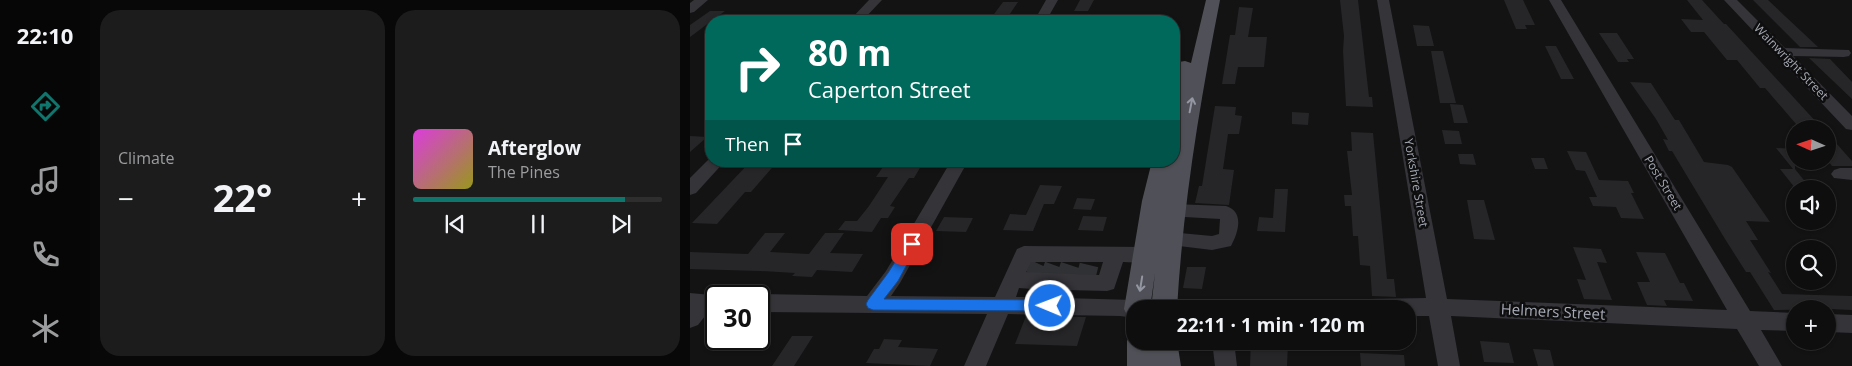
<!DOCTYPE html>
<meta charset="utf-8">
<style>
body{margin:0;font-family:"Open Sans",sans-serif;background:#1c1c1d;color:#f1f3f6;height:100vh;display:flex;flex-direction:column;font-size:19px;white-space:nowrap}
*{box-sizing:border-box;margin:0}
p{font-size:16px;color:#9b9c9e}
.icon{flex:none;width:28px;height:28px;fill:none;stroke:currentColor;stroke-width:2;stroke-linecap:round;stroke-linejoin:round}
.map{position:relative;flex:1;overflow:hidden}
.sheet{display:flex;flex-direction:column;gap:10px;padding:10px;background:#080808;width:600px}
.sheet>*{flex:none}
.guide{position:absolute;left:15px;top:15px;width:475px;height:152px;border-radius:20px;box-shadow:0 1px 4px #0004,0 0 0 1px #2e2e2f;background:#00695c;color:#fff;overflow:hidden}
.needle{width:32px;rotate:273deg}
.fabs{position:absolute;left:1096px;top:120px;display:grid;gap:10px}
.fabs a{display:grid;place-items:center;width:50px;height:50px;border-radius:50%;background:#0e0e0f;box-shadow:0 1px 4px #0004,0 0 0 1px #2e2e2f;font-size:25px}
.speed{position:absolute;left:15px;top:285px;display:flex;gap:10px;font-size:25px;font-weight:700;text-align:center}
.speed>*{display:grid;place-content:center;width:65px;height:65px;border-radius:50%;background:#0e0e0f;box-shadow:0 1px 4px #0004,0 0 0 1px #2e2e2f;line-height:1}
.speed .limit{border:2px solid #111;border-radius:8px;background:#fff;color:#111}
.pin{position:absolute;display:grid;place-items:center;width:42px;height:42px;color:#fff;margin:-21px;border-radius:10px;box-shadow:0 2px 8px #0006}
.me{position:absolute;width:55px;margin:-28px;rotate:271deg;stroke-linejoin:round;filter:drop-shadow(0 0 4px #0008)}
.turn{display:flex;align-items:center;gap:18px;height:105px;padding:0 20px;font-size:22px}
.turn .icon{width:65px;height:65px;stroke-width:2.5}
.turn b{display:block;font-size:35px;line-height:42px}
.then{display:flex;align-items:center;height:48px;padding:0 20px;background:#0003;gap:10px;font-size:19px}
.big{font-size:38px;font-weight:700;line-height:1.1}
.sheet .widget{flex:1;display:flex;flex-direction:column;justify-content:center;gap:8px;min-width:0;padding:0 18px;border-radius:20px;background:#1c1c1d}
.song{display:flex;align-items:center;gap:15px}
.cover{width:60px;height:60px;border-radius:8px;background:linear-gradient(135deg,hsl(300 70% 55%),hsl(60 70% 35%))}
.played{height:5px;border-radius:2px;background:linear-gradient(90deg,#0f766e 85%,#2e2e2f 85%)}
.keys{display:flex;justify-content:space-around;direction:ltr}
.heat{display:flex;justify-content:space-between;align-items:center;font-size:28px;direction:ltr}
.sheet .tiles{flex:1;display:grid;gap:10px;grid-template-columns:repeat(2,1fr)}
.trip{position:absolute;left:436px;top:300px;width:290px;height:50px;border-radius:20px;background:#0e0e0f;box-shadow:0 1px 4px #0004,0 0 0 1px #2e2e2f;font-weight:700;line-height:50px;text-align:center}
main{display:flex;flex:1;min-height:0}
.tabs{display:flex;flex-direction:column;width:90px;justify-content:space-around;align-items:center;background:#060606;color:#9b9c9e}
.tabs .icon{width:35px;height:35px}
.tabs .on{color:#0f766e}
.tabs b{font-size:22px;color:#f1f3f6}
.map>svg:first-child{display:block}
</style>
<main>
<nav class="tabs">
<b>22:10</b>
<svg class="icon on" aria-label="directions" viewBox="0 0 24 24"><path d="M12 3l9 9-9 9-9-9zM9 14v-3h6M13 9l2 2-2 2"/></svg>
<svg class="icon" aria-label="music" viewBox="0 0 24 24"><path d="M9 18V5l10-2v13"/><circle cx="6" cy="18" r="3"/><circle cx="16" cy="16" r="3"/></svg>
<svg class="icon" aria-label="phone" viewBox="0 0 24 24"><path d="M5 4h4l2 5-3 2q2 4 5 5l2-3 5 2v4C11 20 4 13 5 4z"/></svg>
<svg class="icon" aria-label="climate" viewBox="0 0 24 24"><path d="M12 3v18M4 7l16 10M4 17L20 7"/></svg>
</nav>
<section class="sheet">
<div class="tiles">
<div class="widget"><p>Climate</p>
<div class="heat"><a>−</a><b class="big">22°</b><a>+</a></div>
</div>
<div class="widget">
<div class="song"><i class="cover"></i><div><b>Afterglow</b><p>The Pines</p></div></div>
<div class="played"></div>
<div class="keys"><svg class="icon" aria-label="previous" viewBox="0 0 24 24"><path d="M18 5L8 12l10 7zM5 5v14"/></svg><svg class="icon" aria-label="pause" viewBox="0 0 24 24"><path d="M8 5v14M16 5v14"/></svg><svg class="icon" aria-label="next" viewBox="0 0 24 24"><path d="M6 5l10 7-10 7zM19 5v14"/></svg></div>
</div>
</div>
</section>
<div class="map">
<svg width="1162" height="366" viewBox="0 0 1162 366">
<rect width="100%" height="100%" fill="#131314"/>
<!-- building -->
<path fill="#262628" d="M390 0H404L398 11H384Z
M650 0H668L679 97H682L683 107 656 106 653 51 654 36Z
M814 0H833L845 25H835L837 29H826Z
M997 0H1012L1034 24H1036L1129 125 1106 124 1075 88H1070L1047 60H1037L1014 32H1001L991 19 1013 20Z
M1063 0H1078L1128 47H1110Z
M313 2H328L315 21H299Z
M549 7 563 8 558 37H577L574 67H548L545 84H532L540 35H545Z
M20 11H35L0 37V25Z
M723 25 739 26 744 46H727Z
M909 33H927L944 59H937L939 62H928Z
M855 46H866L884 79H871Z
M741 51H753L766 103H750Z
M1119 58 1140 59 1162 82V99Z
M940 82 961 83 985 120H989L1014 162 1038 165 1042 167 1080 222 1056 221 1068 240H1060L1081 273 1078 272 1092 294 1162 296V310L1141 309 1084 310 1060 272H1056L1035 239 982 151H979L973 139 978 140 966 119Z
M760 104 773 105 778 123H764Z
M525 106 546 107 545 115 552 116 549 134H538L533 169 544 170 539 205 505 203 509 186H512Z
M602 112 619 113 618 125 602 124Z
M752 130 769 131 772 144H755Z
M661 132 683 133 697 279H704L706 297 682 296 680 266 670 265 668 236H663L661 206H655L654 195H662L657 151H662Z
M1138 134 1162 161V166H1142L1138 161Z
M0 136 17 137 0 152Z
M1086 148 1105 149V169L1121 189 1105 188 1090 169H1103Z
M877 151 896 152 909 180 938 181 944 193H941L954 219 931 218 926 207 903 206 899 197H907L895 171 886 170Z
M768 154H783L786 165 770 164Z
M841 158H854L858 169H845Z
M61 161H88L61 192H55L27 224 2 223Z
M197 161H234L224 178H219L200 206 205 207 198 218H191L182 232 148 230 155 221H167L179 206 198 177H186Z
M350 185 372 186 364 204H354L343 231 313 230 320 214 336 215Z
M585 189H598L595 232 567 231 569 217 583 218Z
M387 198 405 199 401 210 383 209Z
M777 200H794L805 240 784 239Z
M393 216 417 217 413 231 388 230Z
M254 217 283 218 276 232 246 231Z
M75 233H95L80 252 119 254 135 233H154L140 253 173 254 162 272 127 270 122 277 102 276 105 273 70 271 0 269V252L58 254Z
M883 247 911 249 917 263 907 262 922 300 894 299 887 279 896 280Z
M946 252 975 253 990 283H994L1003 301 974 300 977 306 957 305 947 282H960Z
M497 267H516L512 289 493 288Z
M336 316 396 317 387 346 325 344Z
M102 336H123L104 366H82Z
M194 339 212 340 208 347 248 349 240 366 176 363 184 349H189Z
M561 341 598 342 597 366H560Z
M790 341 819 343 824 363 794 362Z
M843 349 860 350 864 366H848Z
M670 353 714 355 715 366H671Z"/>
<g fill="none" stroke-linecap="round" stroke-linejoin="round">
<!-- minor-tunnel -->
<path stroke="#303134" stroke-width="19" stroke-dasharray="19 10" stroke-linecap="butt" d="M344 275 349 264
M360 276 364 265
M376 277 380 265
M396 277 399 265"/>
<!-- minor -->
<path fill="#343439" fill-rule="evenodd" d="M4 0H18L4 12 0 13V3Z
M179 0H192L172 21H159Z
M356 0H368L356 21H344Z
M687 0H699L757 299 1037 310 859 0H871L1060 311 1105 313V331L1071 330 1092 366H1069L1047 329 761 316 770 366H748L739 316H718V309H611L614 303 621 300 736 298Z
M1034 0H1047L1095 48 1159 50 1161 53 1159 56 1154 57 1103 56 1162 116V130L1156 129Z
M21 157V161H35L6 193 0 195V178Z
M261 161H278L210 283 201 296 305 297 327 249 334 246 455 247 462 250 465 255 462 260 455 263 433 262 424 289 417 291 375 290 373 298 445 300 452 303 455 309H445V318L430 316 318 314 296 366H274L297 314 69 312V296H63L69 294 177 296 196 271ZM341 262H413L409 275 336 272ZM329 288 355 290 352 297H326Z
M1150 168H1162V180L1144 178 1141 174 1144 170Z
M483 204 536 206C555 212 548 233 541 246L522 250 472 244 469 239 472 234 479 232 522 236 529 234 530 219 477 216 474 211 477 206Z
M0 293 32 296H26V312L19 311 8 325 0 328Z
M1138 314 1162 315V333L1138 332Z
M522 341H544L547 366H525Z"/>
<!-- major -->
<path fill="#505158" fill-rule="evenodd" d="M516 0H530C510 102 493 204 487 309H461L465 273 460 309H445V319L438 317 434 309 452 201 462 161H484V146L489 117 484 119V77L489 62 495 61 501 63Z
M445 331V341H487L491 366H437V341L441 333Z"/>
</g>
<!-- one-way arrows -->
<defs><path id="oneway-shaft" d="M-6 0H5M1.5-3L5.5 0L1.5 3" fill="none" stroke-width="1.6" stroke-linecap="round" stroke-linejoin="round" transform="scale(1.25)"/></defs>
<g stroke="#9497a2">
<use href="#oneway-shaft" transform="translate(501 105) rotate(-79)"/>
<use href="#oneway-shaft" transform="translate(451 284) rotate(99)"/>
</g>
<!-- route -->
<path fill="#1a73e8" stroke="#114b97" d="M222 239 226 241 228 244 208 281 194 299 360 300 365 302 367 306 365 310 360 311 183 310 178 308 176 304 178 300 198 273 218 241Z"/>
<g text-anchor="middle" stroke-width="5" stroke-linejoin="round" paint-order="stroke">
<!-- street labels -->
<g font-size="12" fill="#a5a9b4" stroke="#0e0e0f">
<text transform="translate(1101 62) rotate(46)" y="4">Wainwright Street</text>
<text transform="translate(726 183) rotate(80)" y="4">Yorkshire Street</text>
<text transform="translate(973 183) rotate(59)" y="4">Post Street</text>
</g>
<!-- near-street labels -->
<g font-size="15" fill="#a5a9b4" stroke="#0e0e0f">
<text transform="translate(863 312) rotate(3)" y="5">Helmers Street</text>
</g>
</g>
</svg>
<div class="fabs">
<a><svg class="needle" viewBox="-14 -14 28 28"><path d="M0-13l5 13h-10z" fill="#e53935"/><path d="M0 13l5-13h-10z" fill="#9b9c9e"/></svg></a>
<a><svg class="icon" aria-label="sound" viewBox="0 0 24 24"><path d="M4 9h4l5-4v14l-5-4H4zM17 9q2 3 0 6"/></svg></a>
<a><svg class="icon" aria-label="search" viewBox="0 0 24 24"><circle cx="10" cy="10" r="6"/><path d="M15 15l6 6"/></svg></a>
<a>+</a>
</div>
<div class="speed"><div class="limit">30</div></div>
<div class="pin" style="left:222px;top:244px;background:#d93025"><svg class="icon" aria-label="arrive" viewBox="0 0 24 24"><path d="M6 21V4h12l-3 4 3 4H6"/></svg></div>
<svg class="me" style="left:360px;top:306px" viewBox="-20 -20 40 40"><circle r="17" fill="#1a73e8" stroke="#fff" stroke-width="3"/><path d="M0-11L8 9 0 5-8 9z" fill="#fff"/></svg>
<div class="trip">22:11 · 1 min · 120 m</div>
<div class="guide">
<div class="turn"><svg class="icon" aria-label="right" viewBox="0 0 24 24"><path d="M7 20v-9h11M14 6l5 5-5 5"/></svg><div><b>80 m</b>Caperton Street</div></div>
<div class="then">Then<svg class="icon" aria-label="arrive" viewBox="0 0 24 24"><path d="M6 21V4h12l-3 4 3 4H6"/></svg></div>
</div>
</div>
</main>
